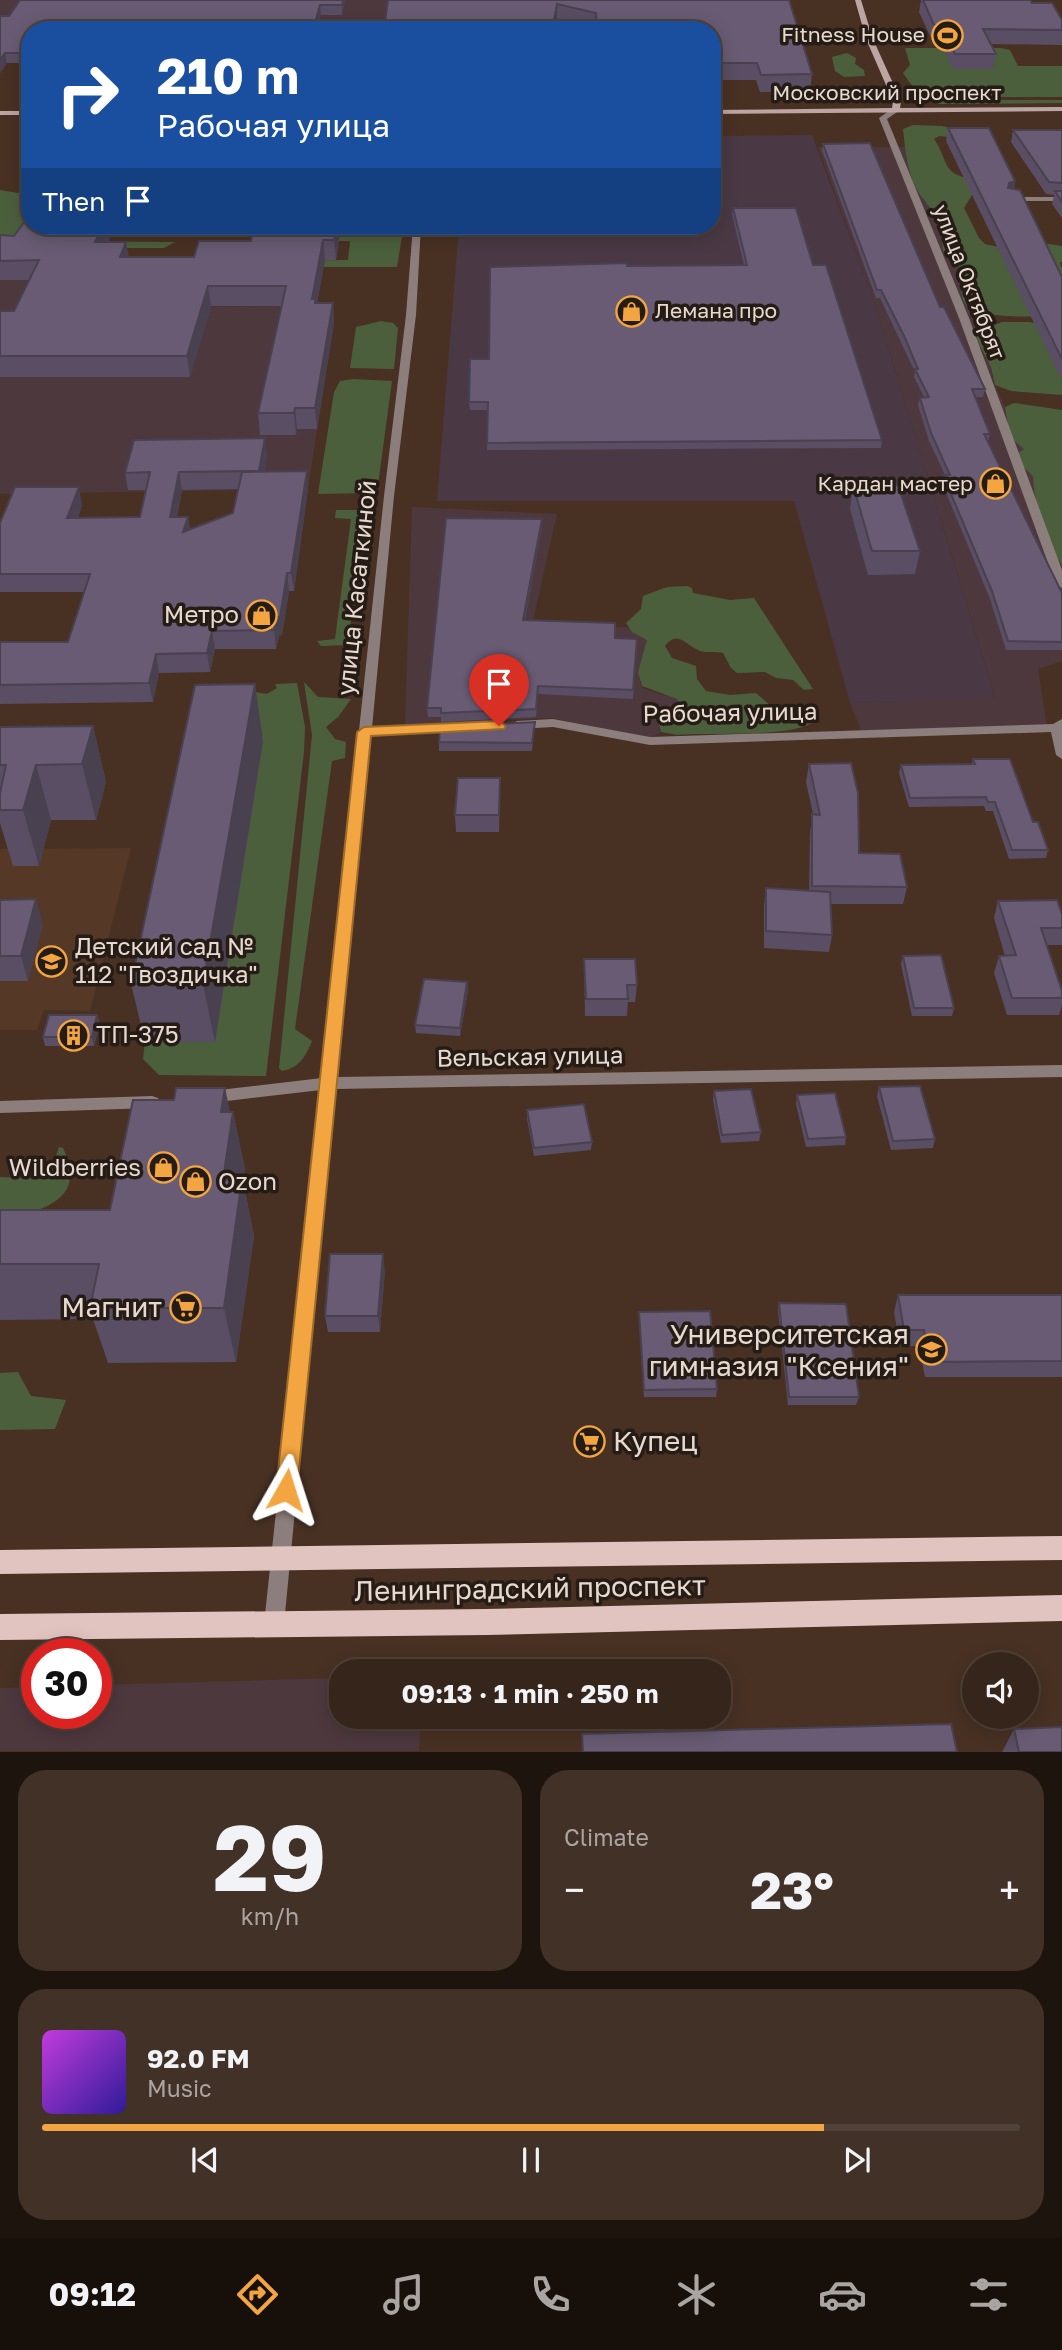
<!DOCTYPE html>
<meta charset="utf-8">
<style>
body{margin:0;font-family:"Golos Text",sans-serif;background:#413127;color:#f1f3f6;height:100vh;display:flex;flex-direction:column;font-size:26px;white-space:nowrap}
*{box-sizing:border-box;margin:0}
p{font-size:23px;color:#aaa5a2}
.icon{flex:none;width:38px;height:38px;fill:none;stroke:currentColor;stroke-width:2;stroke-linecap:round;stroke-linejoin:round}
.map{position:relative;height:1752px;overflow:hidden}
.panel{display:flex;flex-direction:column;gap:18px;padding:18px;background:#1e140e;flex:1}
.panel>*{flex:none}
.banner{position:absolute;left:21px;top:21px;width:700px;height:214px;border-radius:28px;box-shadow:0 4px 18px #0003,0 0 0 2px #504239;background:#1a4fa0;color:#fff;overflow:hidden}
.fabs{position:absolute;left:962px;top:1652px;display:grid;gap:14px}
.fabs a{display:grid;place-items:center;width:77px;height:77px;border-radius:50%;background:#36251a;box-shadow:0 4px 18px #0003,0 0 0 2px #504239;font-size:35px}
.speed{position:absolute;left:21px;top:1638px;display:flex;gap:14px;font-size:35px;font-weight:700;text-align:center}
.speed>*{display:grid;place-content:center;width:91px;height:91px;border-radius:50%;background:#36251a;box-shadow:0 4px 18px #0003,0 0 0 2px #504239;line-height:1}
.speed .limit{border:10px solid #d22;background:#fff;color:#111}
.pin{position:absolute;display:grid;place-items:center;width:60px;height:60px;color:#fff;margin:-72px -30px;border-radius:50% 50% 50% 0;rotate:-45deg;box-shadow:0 0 7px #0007}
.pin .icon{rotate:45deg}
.me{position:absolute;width:77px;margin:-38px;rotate:6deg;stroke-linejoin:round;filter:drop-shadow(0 0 5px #0008)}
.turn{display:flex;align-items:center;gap:24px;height:147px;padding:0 21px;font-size:32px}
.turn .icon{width:91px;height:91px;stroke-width:2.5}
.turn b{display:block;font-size:49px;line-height:60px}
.then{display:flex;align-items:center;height:66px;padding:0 21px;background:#0003;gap:14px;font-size:26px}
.big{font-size:52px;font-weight:700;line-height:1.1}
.panel .card{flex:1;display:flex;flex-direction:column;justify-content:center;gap:10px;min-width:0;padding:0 24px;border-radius:28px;background:#413127}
.panel .dial{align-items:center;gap:0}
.dial b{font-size:91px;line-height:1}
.song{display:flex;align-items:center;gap:21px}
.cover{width:84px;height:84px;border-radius:10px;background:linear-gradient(135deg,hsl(290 70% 55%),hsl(250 70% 35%))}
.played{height:7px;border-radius:4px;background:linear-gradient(90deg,#f2a541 80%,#504239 80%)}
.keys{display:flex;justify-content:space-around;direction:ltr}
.heat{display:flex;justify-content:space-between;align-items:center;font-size:38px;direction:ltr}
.panel .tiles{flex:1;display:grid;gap:18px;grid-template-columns:1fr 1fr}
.card:last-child{grid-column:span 2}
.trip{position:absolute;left:329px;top:1659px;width:402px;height:70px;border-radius:28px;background:#36251a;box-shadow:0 4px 18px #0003,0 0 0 2px #504239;font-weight:700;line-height:70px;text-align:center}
.tabs{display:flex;height:112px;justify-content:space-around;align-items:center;background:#160f0a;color:#aaa5a2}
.tabs .icon{width:49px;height:49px}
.tabs .active{color:#f2a541}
.tabs b{font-size:32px;color:#f1f3f6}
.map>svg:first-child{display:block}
</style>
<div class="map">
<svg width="1062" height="1752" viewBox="0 0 1062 1752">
<rect width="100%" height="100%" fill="#483123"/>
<!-- commercial -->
<path fill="#4a3944" d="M812 135 873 298 995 698 850 703 794 501H437L459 226H712V136Z"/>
<!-- industrial -->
<path fill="#4d383e" d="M0 0H395L387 27 0 16Z
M818 147H907L906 157 911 177 923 199 941 222 945 235 943 247 947 256 962 269V296L984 329 980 331V350L991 367 993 382 1005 407 1006 417 1016 441 1024 449 1017 454 1023 467 1033 476 1037 510 1054 554 1062 565V661L1038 669 1048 732 863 735 850 703 995 697 873 298Z
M0 280H43L129 307 286 306 261 434 296 435 297 429H317L308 489 0 494Z
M412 507 557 514 532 625 626 627 646 637 648 642 639 669 640 683 644 689 677 699 680 704 678 710 658 727 661 732 650 738 552 718 405 724Z
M341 1678V1717H421L419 1751H0V1688L37 1687V1713H96V1685Z"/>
<!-- built -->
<path fill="#553826" d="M131 848 90 1011 44 1010 37 1030H0V849Z"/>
<!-- green -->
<path fill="#4c5f3d" d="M905 48H1001L1010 50 1018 66H1062V97H920L903 73 910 65Z
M847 53 856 58 855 64 864 70 865 76 844 77 835 71 832 57Z
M931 100H1062V103L952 104H938Z
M913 125 942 126 964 131 957 138 939 136 934 139C949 161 941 174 972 179V195L964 208 979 238 985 244 1003 248 1049 244 1062 246V261L1060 263 1062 269V316C1040 316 976 321 964 302 959 294 963 279 962 269L943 251 942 239 945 235C941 217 925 204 916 188 907 172 905 147 903 129Z
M0 190 30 195V226L47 241 175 242 164 248H86L0 257Z
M359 228 403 230 397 267H241L254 261 348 260 350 241H338L340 235 358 232Z
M381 321 393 323 398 328 394 369 350 368 356 327Z
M1002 322H1029L1062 328V395L1011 391 995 385 991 367 976 339 980 331Z
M353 379 392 381 378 485 366 493 318 494 334 392 340 381Z
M1014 403 1062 410V565C1045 542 1034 504 1033 476L1023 467 1017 454 1024 449 1010 437 1005 407Z
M336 510H359L349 645 321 646 317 641 335 639 351 519 335 518Z
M687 586 692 588 693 593 730 600 754 598 813 689 804 690 793 680 776 678 765 672 737 673 731 668 723 653C716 651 706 653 700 651 686 646 678 629 665 646L672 658 696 666 697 679 706 691 730 695 756 693 773 708 789 712H811L818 720C792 739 712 732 678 735L661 732 659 724 678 710 680 704 677 699 642 686 638 672 647 640 632 632 626 623 641 609 643 596 667 587Z
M304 682 318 697 351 699 338 717 326 727 335 739 346 742 345 758 332 761 295 1029 312 1041C306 1056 299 1068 282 1071L279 1068 312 735Z
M297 683 305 727 304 752 266 1076 159 1075 143 1059 145 1042H214L254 692 267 694 277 688 275 684Z
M59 1147 63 1148C89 1202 39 1211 0 1220V1177L48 1179Z
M18 1372 31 1396 66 1400 55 1429 0 1430V1373Z"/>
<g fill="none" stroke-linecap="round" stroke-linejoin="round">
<!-- street -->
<path fill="#8c7e7c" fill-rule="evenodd" d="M893 108 900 110 887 119 969 318 1062 570V588L1056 585 959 318 879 118Z
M1008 197H1062V201H1011L1007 199Z
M413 226H421L416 315 394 496 372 728 458 723 464 727 458 731 371 736 338 1077 1062 1065V1077L336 1089 284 1624 281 1631 274 1634 267 1631 264 1624 321 1090 210 1103 204 1101 202 1097 204 1093 210 1091 322 1078 384 496 406 315Z
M553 719 650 737 1053 724 1062 719V759L1056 755 1051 732 650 745 553 727 517 729 511 725 517 721Z
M152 1096 158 1098 160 1102 158 1106 152 1108 0 1113V1101Z"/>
<!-- secondary -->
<path fill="#bca5a2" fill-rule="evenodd" d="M855 0H861L873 39 901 101 900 108 1062 107V111L712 114V110L892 108 893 101 866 39Z
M0 111H30V115H0Z"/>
<!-- primary -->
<path fill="#e1c4c0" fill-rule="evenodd" d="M1062 1536V1560L0 1574V1550Z
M1062 1595V1621L486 1635 0 1640V1614L486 1609Z"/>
</g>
<!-- wall -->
<path fill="#594e63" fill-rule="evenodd" d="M345 0 342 15H321L316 30H30V63H7L0 73V16Z
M388 0H789L812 74 810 91 760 92 756 80H712V30H596L557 19 555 30H384Z
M921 0H1030L1032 3 1062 20V45L991 44 996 54 993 69H953L939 40H932L919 12Z
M948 128 1015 181 1014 189 1062 277V381L946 141Z
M1013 130H1062V218L1052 204 1054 195 1046 194 1011 142Z
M823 144 940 307 985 389 983 397H975L990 434 988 442 1062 593V650H1006L990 599 942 483 943 475H945L929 441 918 405 920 398 924 397 914 377 915 372 880 298H876L822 150Z
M733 208 813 265 882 440 881 448 487 450 488 410H470L469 402 489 359 627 266 744 265 732 215Z
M30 226H115L108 242 129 257H194L251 241 341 226 336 260H325L317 303H333L334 323 317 429H297L296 435H260L258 413 281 306H211L190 377H0V311H14L29 280H0V235L14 236Z
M267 456 264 472 308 489 294 591H289L282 635 279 636 276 649H215L210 672 159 673 153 702 0 704V642H68L84 592H0V523L82 505 78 518 140 517 146 490H128L125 473ZM238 489 233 513 190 530 188 517H177L182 490Z
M853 485 920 551 915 574 868 575 850 509Z
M542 527 525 620 615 638 637 639 633 699 538 694 536 717 441 722V717H428L427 708Z
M255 684 263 741 215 1042H145L131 984Z
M535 722 532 751H439V742Z
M93 726 106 782 96 820H51L39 866H13L0 823V727Z
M973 759 1033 822 1048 850 1046 858 1009 859 993 811H986L984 806 909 807 899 773 901 765 972 764Z
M809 764 859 853 907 887 903 904H830L832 935 829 952 764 948V905L766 888 809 891 810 832 813 814 806 782Z
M500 778 499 832H456L455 815Z
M0 900 43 924 28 981H0Z
M998 901 1062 914V945H1046L1062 991V1005L1059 1015H1007L994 973 999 956H1005L994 918Z
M903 956 954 1008 952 1016H912L901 964Z
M584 959 637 985 635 1002H628L627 1016H585Z
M467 982 468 990 460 1036 416 1033 415 1025Z
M97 1015 100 1024 94 1046H45L43 1037Z
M879 1087 935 1139 933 1148 891 1150 877 1096Z
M714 1091 761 1132 759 1141 721 1143 713 1100Z
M797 1095 846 1137 845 1145 806 1147 796 1104Z
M527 1110 592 1142 591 1150 534 1156 527 1119Z
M230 1112H233L245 1169 243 1181 254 1236 236 1362 108 1363 93 1319 0 1320V1210H110Z
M385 1270 380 1332H328L325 1316Z
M898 1295H1062V1377H925L919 1346H900L894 1312Z
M779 1303 859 1397 856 1405H788L778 1311Z
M639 1312 717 1389 716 1397H644L639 1321Z
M1014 1729 1062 1752H1002Z"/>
<!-- shaded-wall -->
<path fill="#494050" d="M343 0H345L342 15V5Z
M557 4V19L555 30H552Z
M320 5 321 15 316 30H313Z
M5 53 7 63 0 73V60Z
M1015 181 1012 194 1006 197 1009 183Z
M103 226H115L99 261 95 242Z
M337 226H341L336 260 334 240Z
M323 240 325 260 316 307 312 299Z
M126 242 130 262 120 257Z
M208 286 211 306 190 377 187 356Z
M333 303 334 323 317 429 315 408Z
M295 408 297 429 296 435 294 413Z
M265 438 267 456 261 489 259 471Z
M307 471 308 489 294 591 291 573Z
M179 472 182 490 173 535 170 517Z
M79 487 82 505 71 536 67 518Z
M188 517 190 535 183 532Z
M542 519V527L523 628V620Z
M287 573 289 591 282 635 279 636 276 649 274 630Z
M212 631 215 649 210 672 207 653Z
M156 654 159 673 153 702 149 683Z
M255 684 263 741 215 1042 203 984Z
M93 726 106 782 96 820 82 764Z
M36 765 51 820 39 866 23 810Z
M36 899 43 924 28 981 21 956Z
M467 982 468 990 460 1036V1028Z
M97 1015 100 1024 94 1046 92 1037Z
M225 1088 232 1120 233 1112 245 1169 243 1181 254 1236 236 1362 224 1308 221 1112Z
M383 1254 385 1270 380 1332 378 1316Z"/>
<!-- building -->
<path fill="#685b73" stroke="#494050" stroke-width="2" d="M20 0H343L342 5H320L313 30H30V53H5L0 60V16H9Z
M388 0H789L812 74 761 75 757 63H712V30H597L596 13 557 4 552 30 384 29Z
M923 0H1030L1032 3H1052L1062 20V30L983 29 996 54H955L942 25H934Z
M948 128H989L1015 181 1009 183 1008 188 1020 190 1062 277V359Z
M1013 130H1062V183L1049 182Z
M870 143 940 307H944L985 389H972L990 434H984L1062 593V642L1008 641 992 591 943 475H950L931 433 920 398 929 397 915 369H918L905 338 881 290H877L823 144Z
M1055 191H1062V202Z
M733 208H796L813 265H826L882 440 487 443 488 402H469L470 359H489L490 267 627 263V266L747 265Z
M30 214V226H103L95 242H126L120 257H194L199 241H251L254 226H337L334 240H323L312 299H315V303H333L315 408H295L294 413H258L286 286H208L187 356H0V311H14L39 260 0 261V235L14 236Z
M265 438 259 471 179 472 170 517H188L183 532 233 513 242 472 307 471 291 573H287L280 617H277L274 630 212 631 207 653 156 654 149 683 0 685V642H68L90 574H0V523L15 487H79L67 518 140 517 150 472 125 473 134 440Z
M853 485H898L920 551H872Z
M446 518 542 519 523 620 615 623V638L637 639 633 690 538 686 536 709 441 713V708H427Z
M255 684 203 984H131L195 685Z
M535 722 532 743 439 742 440 727Z
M93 726 82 764 36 765 23 810H0V793L6 765H0V727Z
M973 759H1010L1033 822H1038L1048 850H1012L995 802H988L986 797 910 798 901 765 975 764Z
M851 763 858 793 859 853 900 854 907 887 812 886V814L820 815 809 764Z
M458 778H500L499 815H455Z
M766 888 830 892 832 935 766 931Z
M36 899 21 956H0V900Z
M1057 900 1062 914V928H1041L1062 991V998H1012L999 956 1016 955 998 901Z
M941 955 954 1008H914L903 956Z
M584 959H635L637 985H627L628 999H586Z
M424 979 467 982 460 1028 415 1025Z
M49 1015H97L92 1037H43Z
M920 1086 935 1139 893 1141 879 1087Z
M176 1088H225L221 1112H233L223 1180 242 1179 224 1308H90L99 1264H0V1210H110L133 1100H174Z
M751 1089 761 1132 722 1135 714 1091Z
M835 1093 846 1137 808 1139 797 1095Z
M584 1104 592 1142 534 1148 527 1110Z
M330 1254H383L378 1316H325Z
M898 1295H1062V1361L930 1362 924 1330H904Z
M779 1303 846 1304 859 1397H789Z
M710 1311 717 1389 644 1390 639 1312Z
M951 1724 957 1752H583L582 1734Z
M1062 1727V1752H1019L1014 1729Z"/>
<!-- route -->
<path fill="#f2a541" stroke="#9d6b2a" stroke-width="2" d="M499 721 506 726 504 729 371 736 297 1490 294 1498 286 1501 279 1498 276 1490 357 732 364 727Z"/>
<!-- icons -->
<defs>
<symbol id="stadium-ring" viewBox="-11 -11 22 22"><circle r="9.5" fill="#261c16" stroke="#f2a541" stroke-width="1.5"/><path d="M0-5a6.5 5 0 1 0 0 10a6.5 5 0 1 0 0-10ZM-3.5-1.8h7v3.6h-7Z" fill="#f2a541"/></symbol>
<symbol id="shop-ring" viewBox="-11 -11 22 22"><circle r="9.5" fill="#261c16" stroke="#f2a541" stroke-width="1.5"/><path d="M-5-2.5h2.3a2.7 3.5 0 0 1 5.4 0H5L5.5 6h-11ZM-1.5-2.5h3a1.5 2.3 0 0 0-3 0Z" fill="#f2a541"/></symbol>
<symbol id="school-ring" viewBox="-11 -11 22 22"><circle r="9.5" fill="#261c16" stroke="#f2a541" stroke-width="1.5"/><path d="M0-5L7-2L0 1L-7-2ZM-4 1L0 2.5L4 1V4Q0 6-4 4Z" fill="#f2a541"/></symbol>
<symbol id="building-ring" viewBox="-11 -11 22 22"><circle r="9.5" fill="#261c16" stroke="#f2a541" stroke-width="1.5"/><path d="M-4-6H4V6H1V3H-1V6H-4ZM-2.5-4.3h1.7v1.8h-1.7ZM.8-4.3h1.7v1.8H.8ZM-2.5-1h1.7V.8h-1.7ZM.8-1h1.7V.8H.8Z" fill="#f2a541"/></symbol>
<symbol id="supermarket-ring" viewBox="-11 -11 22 22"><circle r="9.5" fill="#261c16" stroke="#f2a541" stroke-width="1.5"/><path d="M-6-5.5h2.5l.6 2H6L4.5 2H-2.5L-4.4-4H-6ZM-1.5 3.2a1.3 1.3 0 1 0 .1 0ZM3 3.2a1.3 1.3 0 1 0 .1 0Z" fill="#f2a541"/></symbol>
</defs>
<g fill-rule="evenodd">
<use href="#stadium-ring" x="930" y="18" width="35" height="35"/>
<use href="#shop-ring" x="614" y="294" width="35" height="35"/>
<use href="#shop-ring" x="978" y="466" width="35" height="35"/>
<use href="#shop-ring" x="244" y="598" width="35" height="35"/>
<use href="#school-ring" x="34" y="944" width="35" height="35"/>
<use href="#building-ring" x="56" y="1018" width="35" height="35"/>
<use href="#shop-ring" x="146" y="1150" width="35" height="35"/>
<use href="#shop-ring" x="178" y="1164" width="35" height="35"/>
<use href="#supermarket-ring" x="168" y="1290" width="35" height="35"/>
<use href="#school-ring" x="914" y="1332" width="35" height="35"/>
<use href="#supermarket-ring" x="572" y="1424" width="35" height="35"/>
</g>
<g text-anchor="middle" stroke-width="7" stroke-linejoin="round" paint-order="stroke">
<!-- far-poi labels -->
<g font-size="21" fill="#e7d9d0" stroke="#261c16" text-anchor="end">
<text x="925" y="42">Fitness House</text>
<text x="655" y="318" text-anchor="start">Лемана про</text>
<text x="973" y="491">Кардан мастер</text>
</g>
<!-- far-street labels -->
<g font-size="21" fill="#e7d9d0" stroke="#261c16">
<text x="887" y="100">Московский проспект</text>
<text transform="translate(969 282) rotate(69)" y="7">улица Октябрят</text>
</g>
<!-- street labels -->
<g font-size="24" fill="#e7d9d0" stroke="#261c16">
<text transform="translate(357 588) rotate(-84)" y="8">улица Касаткиной</text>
<text transform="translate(730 713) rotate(-1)" y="8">Рабочая улица</text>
<text transform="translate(530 1057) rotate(-1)" y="8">Вельская улица</text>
</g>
<!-- poi labels -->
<g font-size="24" fill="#e7d9d0" stroke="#261c16" text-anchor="start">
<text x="239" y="623" text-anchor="end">Метро</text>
<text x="75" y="955">Детский сад №<tspan x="75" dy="28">112 "Гвоздичка"</tspan></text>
<text x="96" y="1043">ТП-375</text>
<text x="141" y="1176" text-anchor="end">Wildberries</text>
<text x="218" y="1190">Ozon</text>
</g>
<!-- near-poi labels -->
<g font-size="28" fill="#e7d9d0" stroke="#261c16" text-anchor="end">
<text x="162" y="1317">Магнит</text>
<text x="909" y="1344">Университетская<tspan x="909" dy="32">гимназия "Ксения"</tspan></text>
<text x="613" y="1451" text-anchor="start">Купец</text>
</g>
<!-- near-street labels -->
<g font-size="28" fill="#e7d9d0" stroke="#261c16">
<text transform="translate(530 1588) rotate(-1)" y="10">Ленинградский проспект</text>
</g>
</g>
</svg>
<div class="fabs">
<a><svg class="icon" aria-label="sound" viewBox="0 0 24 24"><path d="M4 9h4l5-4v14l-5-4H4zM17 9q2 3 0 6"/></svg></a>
</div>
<div class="speed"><div class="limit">30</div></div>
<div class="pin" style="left:499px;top:726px;background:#d93025"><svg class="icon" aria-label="arrive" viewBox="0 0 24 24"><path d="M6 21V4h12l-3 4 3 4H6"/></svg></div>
<svg class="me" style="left:286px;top:1490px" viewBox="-20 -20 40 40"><path d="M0-17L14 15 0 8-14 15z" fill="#f2a541" stroke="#fff" stroke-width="4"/></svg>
<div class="trip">09:13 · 1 min · 250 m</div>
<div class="banner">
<div class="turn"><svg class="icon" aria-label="right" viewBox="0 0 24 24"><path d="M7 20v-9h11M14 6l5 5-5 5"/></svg><div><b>210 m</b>Рабочая улица</div></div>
<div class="then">Then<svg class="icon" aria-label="arrive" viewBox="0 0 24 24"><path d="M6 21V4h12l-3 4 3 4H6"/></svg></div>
</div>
</div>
<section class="panel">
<div class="tiles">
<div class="card dial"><b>29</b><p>km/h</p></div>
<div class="card"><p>Climate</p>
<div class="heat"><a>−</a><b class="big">23°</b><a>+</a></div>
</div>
<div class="card">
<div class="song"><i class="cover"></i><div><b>92.0 FM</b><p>Music</p></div></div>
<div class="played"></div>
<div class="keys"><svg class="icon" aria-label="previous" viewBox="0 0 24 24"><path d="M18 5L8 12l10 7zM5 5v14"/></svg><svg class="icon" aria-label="pause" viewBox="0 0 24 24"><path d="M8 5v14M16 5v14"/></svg><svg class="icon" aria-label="next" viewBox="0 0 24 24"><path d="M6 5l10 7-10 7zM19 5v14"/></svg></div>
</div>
</div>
</section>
<nav class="tabs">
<b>09:12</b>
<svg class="icon active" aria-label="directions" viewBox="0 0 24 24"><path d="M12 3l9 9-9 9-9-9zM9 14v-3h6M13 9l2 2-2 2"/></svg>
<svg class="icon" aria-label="music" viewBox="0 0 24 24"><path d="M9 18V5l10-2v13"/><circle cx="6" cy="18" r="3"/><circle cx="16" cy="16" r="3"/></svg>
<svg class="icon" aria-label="phone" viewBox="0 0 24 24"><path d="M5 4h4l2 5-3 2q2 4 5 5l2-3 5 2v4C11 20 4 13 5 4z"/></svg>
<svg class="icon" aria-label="climate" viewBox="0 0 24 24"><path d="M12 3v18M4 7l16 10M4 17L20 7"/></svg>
<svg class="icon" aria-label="car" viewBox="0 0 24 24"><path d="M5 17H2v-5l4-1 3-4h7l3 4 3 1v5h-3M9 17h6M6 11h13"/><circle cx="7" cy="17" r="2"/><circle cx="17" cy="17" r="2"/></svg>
<svg class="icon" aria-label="filters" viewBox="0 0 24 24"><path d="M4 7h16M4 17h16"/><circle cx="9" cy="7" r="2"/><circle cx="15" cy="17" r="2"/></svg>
</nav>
